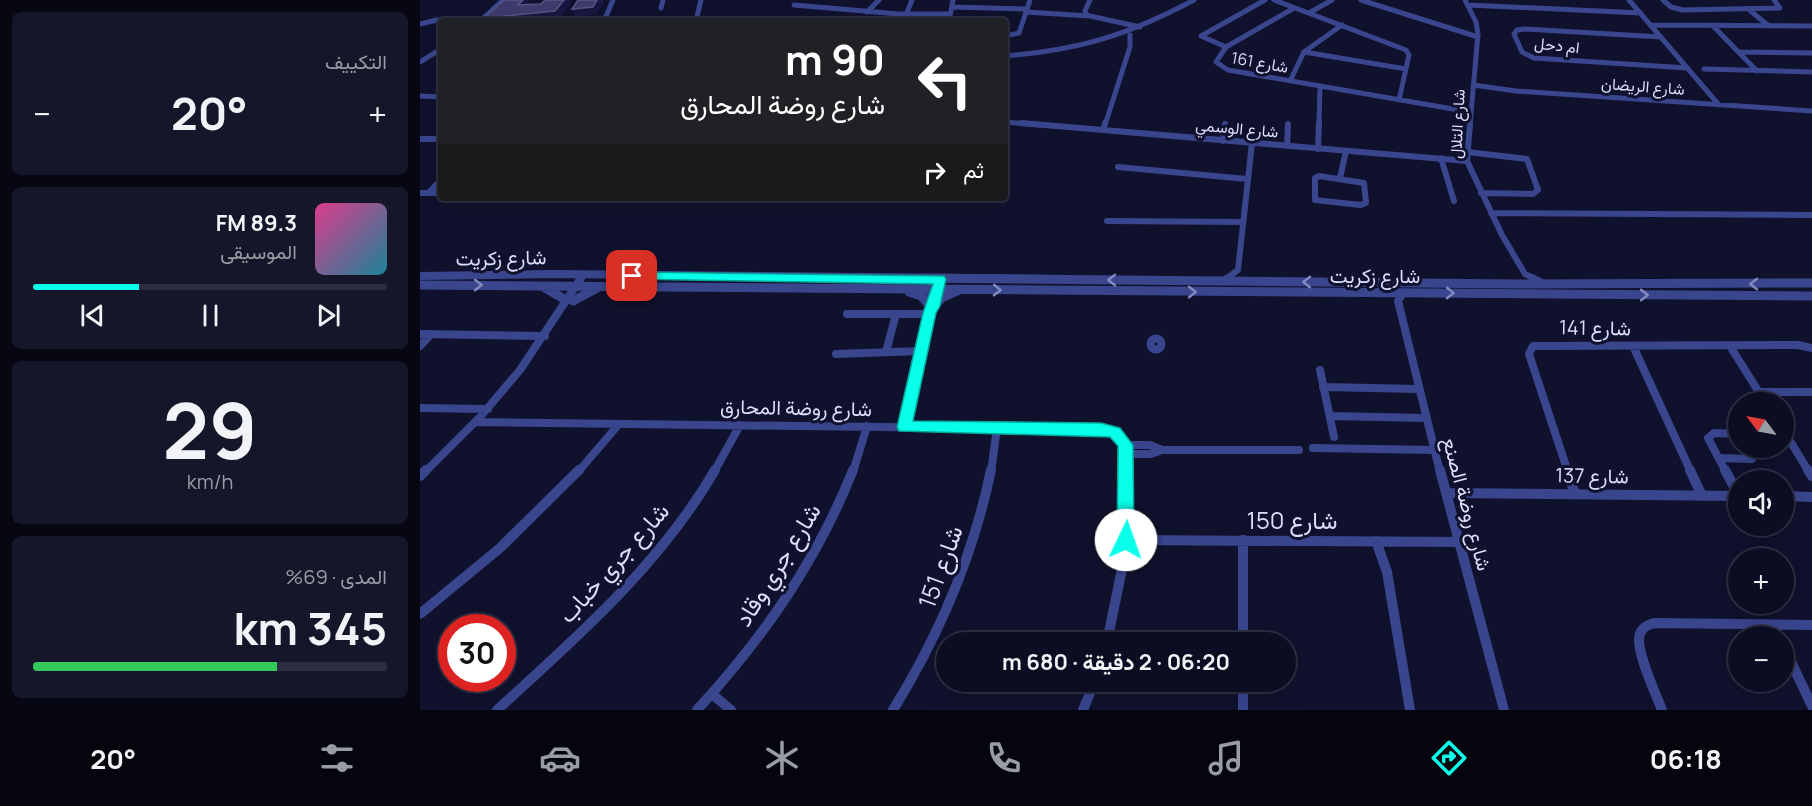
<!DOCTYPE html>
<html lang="ar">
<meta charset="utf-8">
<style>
body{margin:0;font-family:Manrope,Vazirmatn,sans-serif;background:#15162a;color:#f1f3f6;direction:rtl;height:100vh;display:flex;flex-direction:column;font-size:22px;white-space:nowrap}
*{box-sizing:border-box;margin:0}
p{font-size:20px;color:#9a9ca5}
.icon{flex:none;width:33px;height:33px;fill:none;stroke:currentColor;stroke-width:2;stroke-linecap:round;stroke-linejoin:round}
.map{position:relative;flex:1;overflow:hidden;direction:ltr}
.panel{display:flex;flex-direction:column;gap:12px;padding:12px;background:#070713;width:420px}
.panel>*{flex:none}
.top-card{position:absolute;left:18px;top:18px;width:570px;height:183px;border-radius:6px;box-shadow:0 6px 24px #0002,0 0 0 2px #2c2d40;direction:rtl;background:#202124;color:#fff;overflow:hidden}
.needle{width:39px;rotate:302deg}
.buttons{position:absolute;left:1308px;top:392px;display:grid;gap:12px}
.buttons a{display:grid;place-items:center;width:66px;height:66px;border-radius:50%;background:#0c0d22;box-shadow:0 6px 24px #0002,0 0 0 2px #2c2d40;font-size:30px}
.speed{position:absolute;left:18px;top:614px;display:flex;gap:12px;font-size:30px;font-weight:700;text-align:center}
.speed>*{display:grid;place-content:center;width:78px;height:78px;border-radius:50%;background:#0c0d22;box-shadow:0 6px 24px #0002,0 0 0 2px #2c2d40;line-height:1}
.speed .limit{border:9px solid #d22;background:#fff;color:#111}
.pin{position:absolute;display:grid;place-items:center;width:51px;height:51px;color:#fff;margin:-26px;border-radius:12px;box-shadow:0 3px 9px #0006}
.me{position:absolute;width:66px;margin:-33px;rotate:3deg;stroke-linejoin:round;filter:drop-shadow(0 0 4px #0008)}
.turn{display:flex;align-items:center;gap:21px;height:126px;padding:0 24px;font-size:27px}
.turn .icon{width:78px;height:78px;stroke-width:2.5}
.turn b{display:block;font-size:42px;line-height:51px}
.then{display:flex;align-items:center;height:57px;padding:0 24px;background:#0003;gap:12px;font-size:22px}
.big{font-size:45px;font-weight:700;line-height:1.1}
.panel .tile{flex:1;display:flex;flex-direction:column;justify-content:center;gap:9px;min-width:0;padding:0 21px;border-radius:9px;background:#15162a}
.panel .dial{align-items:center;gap:0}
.dial b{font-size:78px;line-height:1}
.song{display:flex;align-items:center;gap:18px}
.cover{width:72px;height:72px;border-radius:9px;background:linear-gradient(135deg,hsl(330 70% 55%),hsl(190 70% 35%))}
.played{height:6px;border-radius:3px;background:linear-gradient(90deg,#08ffea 30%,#2c2d40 30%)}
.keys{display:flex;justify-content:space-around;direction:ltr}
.heat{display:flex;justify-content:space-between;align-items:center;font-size:33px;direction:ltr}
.charge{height:9px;border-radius:4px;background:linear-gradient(90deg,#34c759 69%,#2c2d40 0)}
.trip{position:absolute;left:516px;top:632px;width:360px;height:60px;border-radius:30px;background:#0c0d22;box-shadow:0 6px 24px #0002,0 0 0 2px #2c2d40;font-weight:700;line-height:60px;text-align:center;direction:rtl}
.menu{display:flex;height:96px;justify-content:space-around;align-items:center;background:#05050e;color:#9a9ca5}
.menu .icon{width:42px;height:42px}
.menu .active{color:#08ffea}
.menu b{font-size:27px;color:#f1f3f6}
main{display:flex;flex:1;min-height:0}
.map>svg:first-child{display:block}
</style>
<main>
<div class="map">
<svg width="1392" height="710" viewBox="0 0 1392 710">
<rect width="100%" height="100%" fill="#10112d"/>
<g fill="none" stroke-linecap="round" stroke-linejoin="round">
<!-- minor-far3 -->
<path stroke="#39468e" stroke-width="5" d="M854 0 986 50 989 55 979 100
M941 0 1058 37
M1045 0 1056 22 1058 34 1050 125
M1209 0 1299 105
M1243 0 1251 7 1263 10 1360 8 1354 0
M374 5 479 14H530
M1048 5 1221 13
M532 7 606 9
M241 8 243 0
M874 8 806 47 796 62 808 70 1050 112
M1328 9 1349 26
M447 12 459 0
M606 12 670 16 720 27
M889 13 912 0
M486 15 492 0
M667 15 665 11 670 0
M368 19 396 21
M60 21 83 0
M160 21 185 18
M184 21 193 0
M256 21 277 19
M276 21 281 0
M529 21 533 0
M0 24 17 20 62 19
M1231 25 1392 26
M1293 26 1337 71
M585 36 599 33 610 0
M1241 37 1105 29 1097 30 1094 34 1102 52 1114 58 1267 68
M806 47 781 36 845 0
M884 52 986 69
M1319 52 1392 53
M585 56C660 50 708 35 774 0
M0 62 21 49
M1284 69 1392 72
M870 81 884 52 922 25
M1053 85 1096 91 1392 111
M0 96 21 97
M585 122 619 125
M685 125 710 47V35
M899 125 900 86"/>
<!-- minor-far2 -->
<path stroke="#39468e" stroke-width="6" d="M601 123 1047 161
M1050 123 1047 161 1082 235 1105 274 1115 279
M683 130 685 123
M0 139H21
M803 141 805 124
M867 146 868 124
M898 149 899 123
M1047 152 1107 159 1118 190 1113 194 1061 193
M1021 158 1034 201
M698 167 827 179
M899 176 944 183 946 203 941 205 895 200V178Z
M920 178 926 151
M0 193H21
M8 193 21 180
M1071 213 1392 215
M687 221 822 222
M160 279 163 274
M806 279 818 270 832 143"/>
<!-- minor-far1 -->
<path stroke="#39468e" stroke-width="8" d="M1112 278 1122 283
M805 280 808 278
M983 293 978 301 1020 472
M427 314H509
M0 334 125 336
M730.5 344a5.5 5.5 0 1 1 11 0a5.5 5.5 0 1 1-11 0Z
M0 346 11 334
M1213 346 1271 472
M1310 346 1345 402
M466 352 476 314
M416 354 501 351
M900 370 914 437
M903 387 999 389
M1339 392H1392
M0 408 68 409
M910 416 1007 418
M56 422 691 430C708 441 705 453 706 472
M484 427 513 284
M1364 431 1389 472
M705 445H730L742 450
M893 448 1015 450
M706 454H731L742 450H879
M1299 458 1332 459 1334 455 1330 447
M5 472 60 417 100 370 161 278
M158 472 199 424
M294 472 320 425
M433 472 447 426
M571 472 577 428
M1148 472 1109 354 1113 346 1378 345 1392 348
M1306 472 1288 438 1294 433 1318 434"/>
<!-- minor -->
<path stroke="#39468e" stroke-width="10" d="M1020 470 1084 710
M1147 470 1155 494
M1270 470 1282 496
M1305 470 1318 494
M1388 470 1392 476
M0 476 6 470
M1026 493 1318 496
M1364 496 1392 497
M706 540 1038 542
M823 540V642
M956 541 967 572 990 710
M0 614 80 548 159 470
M1353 625 1358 636
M687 642 702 569 706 470
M1364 647 1392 706
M823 681V710
M292 694 311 710
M77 710C157 637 240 565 295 470
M277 710C343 638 397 561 433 470
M473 710C520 634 553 557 571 470
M663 710 675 681
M1242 710C1236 694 1214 648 1220 634 1222 627 1228 625 1234 623L1392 625"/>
<!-- tertiary-far1 -->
<path stroke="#39468e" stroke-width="8" d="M0 276 132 274 645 279"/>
<!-- tertiary -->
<path stroke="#39468e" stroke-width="9" d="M501 278 1097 284 1392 283
M0 285 1392 296
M125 288 146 300
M489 292 501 296 509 305
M153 301 177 288
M514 306 523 297 537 291"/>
</g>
<!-- shaded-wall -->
<path fill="#171741" d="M103 0H107L110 5H98Z
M144 0H150L151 4 139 19 116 21H66L64 18Z
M177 0H183L184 2 177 14 155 17 152 9Z"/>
<!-- building -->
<path fill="#3d3c6d" stroke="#565684" stroke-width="1.5" d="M84 0H103L98 5 121 4 125 0H144L135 11 64 18Z
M158 0H177L173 7 152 9Z"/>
<!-- one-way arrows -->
<defs><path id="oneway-chevron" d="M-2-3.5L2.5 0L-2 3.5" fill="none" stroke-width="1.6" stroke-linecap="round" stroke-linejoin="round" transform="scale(1.5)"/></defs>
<g stroke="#828ac1">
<use href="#oneway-chevron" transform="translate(692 280) rotate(-180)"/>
<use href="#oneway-chevron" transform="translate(887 282) rotate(-179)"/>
<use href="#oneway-chevron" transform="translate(1334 284) rotate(180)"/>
<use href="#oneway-chevron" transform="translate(58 285)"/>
<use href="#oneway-chevron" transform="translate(577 290) rotate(1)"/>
<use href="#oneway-chevron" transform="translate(772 292)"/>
<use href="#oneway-chevron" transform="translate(1030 293) rotate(1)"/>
<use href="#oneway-chevron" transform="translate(1224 295)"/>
</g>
<!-- route -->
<path fill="#08ffea" stroke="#05a698" stroke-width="1.5" d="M212 272 524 276 526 279 520 306 516 313 493 421 681 423 700 428 713 445 714 540 711 546 706 548 700 546 697 540 698 446 690 437 479 431 477 427 503 313 513 284 208 279V273Z"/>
<g text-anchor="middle" stroke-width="6" stroke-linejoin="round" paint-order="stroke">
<!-- far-street labels -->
<g font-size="16" fill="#dcdeff" stroke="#10112d">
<text transform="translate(1137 45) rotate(6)" y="6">ام دحل</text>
<text transform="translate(840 62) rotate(10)" y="6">شارع 161</text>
<text transform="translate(1223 86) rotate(4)" y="6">شارع الريضان</text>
<text transform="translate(1037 124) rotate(-87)" y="6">شارع التلال</text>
<text transform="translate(817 128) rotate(5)" y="6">شارع الوسمي</text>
</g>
<!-- street labels -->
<g font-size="20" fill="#dcdeff" stroke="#10112d">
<text transform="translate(81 258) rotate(-1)" y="7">شارع زكريت</text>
<text x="955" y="283">شارع زكريت</text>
<text transform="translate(1175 328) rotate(1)" y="7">شارع 141</text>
<text transform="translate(376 408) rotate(1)" y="7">شارع روضة المحارق</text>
<text transform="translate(1172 476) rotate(1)" y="7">شارع 137</text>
<text transform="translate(1047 504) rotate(75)" y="7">شارع روضة الصنع</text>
</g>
<!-- near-street labels -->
<g font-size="24" fill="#dcdeff" stroke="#10112d">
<text x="872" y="529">شارع 150</text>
<text transform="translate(194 563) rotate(-48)" y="8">شارع جري خباب</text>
<text transform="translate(358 565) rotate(-58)" y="8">شارع جري وقاد</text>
<text transform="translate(521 567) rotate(-70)" y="8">شارع 151</text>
</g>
</g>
</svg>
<div class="buttons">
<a><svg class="needle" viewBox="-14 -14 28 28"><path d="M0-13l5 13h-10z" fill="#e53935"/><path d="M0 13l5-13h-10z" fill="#9a9ca5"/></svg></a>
<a><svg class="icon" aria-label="sound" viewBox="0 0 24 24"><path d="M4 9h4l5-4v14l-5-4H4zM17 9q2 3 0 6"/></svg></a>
<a>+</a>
<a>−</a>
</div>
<div class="speed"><div class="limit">30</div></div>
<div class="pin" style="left:212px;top:276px;background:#d93025"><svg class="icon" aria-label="arrive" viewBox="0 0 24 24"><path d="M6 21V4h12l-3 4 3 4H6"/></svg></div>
<svg class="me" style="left:706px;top:540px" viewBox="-20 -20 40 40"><circle r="19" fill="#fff"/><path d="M0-13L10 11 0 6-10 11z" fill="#08ffea"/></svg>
<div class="trip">06:20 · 2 دقيقة · 680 m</div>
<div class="top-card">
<div class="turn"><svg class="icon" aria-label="left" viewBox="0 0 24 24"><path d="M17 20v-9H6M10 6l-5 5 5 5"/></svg><div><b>90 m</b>شارع روضة المحارق</div></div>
<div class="then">ثم<svg class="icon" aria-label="right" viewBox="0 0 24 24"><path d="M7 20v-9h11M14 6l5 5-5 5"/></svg></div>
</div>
</div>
<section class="panel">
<div class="tile"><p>التكييف</p>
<div class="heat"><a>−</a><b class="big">20°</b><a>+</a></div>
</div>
<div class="tile">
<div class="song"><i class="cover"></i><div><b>89.3 FM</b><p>الموسيقى</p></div></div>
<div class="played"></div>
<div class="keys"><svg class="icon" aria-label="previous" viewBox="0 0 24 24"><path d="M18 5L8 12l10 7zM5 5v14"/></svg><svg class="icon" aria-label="pause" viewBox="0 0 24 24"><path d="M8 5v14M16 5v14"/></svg><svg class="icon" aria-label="next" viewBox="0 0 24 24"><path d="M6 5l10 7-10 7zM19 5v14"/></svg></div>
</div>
<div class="tile dial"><b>29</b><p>km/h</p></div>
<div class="tile"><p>المدى · 69%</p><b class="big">345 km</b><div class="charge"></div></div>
</section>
</main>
<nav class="menu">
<b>06:18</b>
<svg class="icon active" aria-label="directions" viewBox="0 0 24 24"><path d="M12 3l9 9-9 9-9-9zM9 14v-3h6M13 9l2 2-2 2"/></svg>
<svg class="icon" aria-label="music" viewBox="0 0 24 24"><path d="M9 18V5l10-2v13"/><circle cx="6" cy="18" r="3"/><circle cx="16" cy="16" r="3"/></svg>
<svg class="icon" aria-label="phone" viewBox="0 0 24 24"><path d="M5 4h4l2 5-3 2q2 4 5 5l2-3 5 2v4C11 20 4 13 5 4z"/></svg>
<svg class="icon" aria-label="climate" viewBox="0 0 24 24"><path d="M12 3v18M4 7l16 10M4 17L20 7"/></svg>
<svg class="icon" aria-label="car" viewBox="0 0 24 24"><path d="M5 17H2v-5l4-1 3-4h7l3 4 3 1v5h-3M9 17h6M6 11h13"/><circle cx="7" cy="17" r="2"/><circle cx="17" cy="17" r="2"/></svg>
<svg class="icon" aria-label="filters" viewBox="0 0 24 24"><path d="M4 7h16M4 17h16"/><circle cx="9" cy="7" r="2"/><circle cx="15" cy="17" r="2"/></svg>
<b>20°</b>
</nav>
